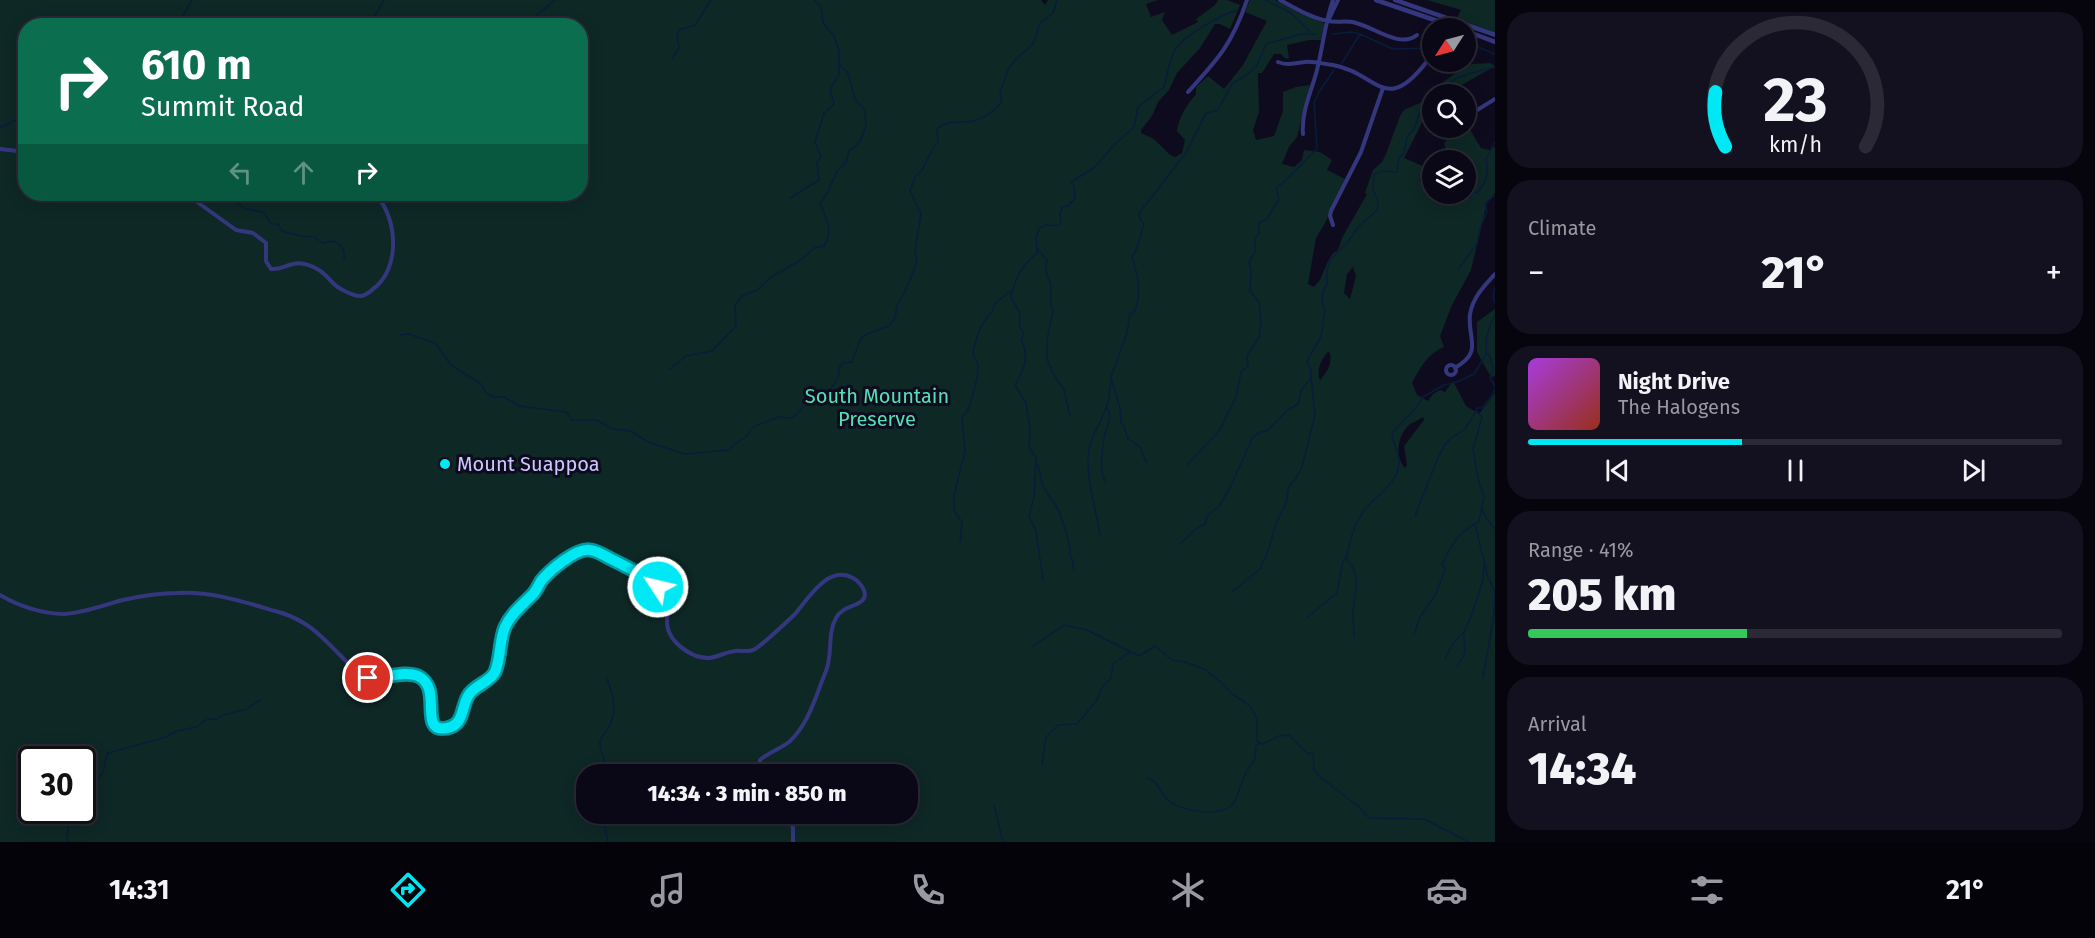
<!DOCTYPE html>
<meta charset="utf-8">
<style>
body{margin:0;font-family:"Fira Sans",sans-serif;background:#13111f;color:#f1f3f6;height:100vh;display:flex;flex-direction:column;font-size:22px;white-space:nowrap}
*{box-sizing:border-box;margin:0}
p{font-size:20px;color:#999aa1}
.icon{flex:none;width:33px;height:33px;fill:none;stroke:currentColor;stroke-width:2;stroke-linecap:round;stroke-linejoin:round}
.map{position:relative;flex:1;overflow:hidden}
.details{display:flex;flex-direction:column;gap:12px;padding:12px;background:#06040c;width:600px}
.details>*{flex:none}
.banner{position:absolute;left:18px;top:18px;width:570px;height:183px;border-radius:24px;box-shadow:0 3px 15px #0003,0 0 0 2px #2a2935;background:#0b6e4f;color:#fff;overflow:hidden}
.needle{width:39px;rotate:234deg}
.buttons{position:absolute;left:1422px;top:18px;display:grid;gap:12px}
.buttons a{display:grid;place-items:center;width:54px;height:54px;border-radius:50%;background:#0a0816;box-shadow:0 3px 15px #0003,0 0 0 2px #2a2935;font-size:30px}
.speed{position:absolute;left:18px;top:746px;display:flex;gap:12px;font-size:30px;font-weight:700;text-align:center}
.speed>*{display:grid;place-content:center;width:78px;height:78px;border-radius:50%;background:#0a0816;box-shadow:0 3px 15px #0003,0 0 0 2px #2a2935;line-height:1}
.speed .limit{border:3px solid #111;border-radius:9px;background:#fff;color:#111}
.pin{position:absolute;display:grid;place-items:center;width:51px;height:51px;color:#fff;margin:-26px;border:3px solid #fff;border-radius:50%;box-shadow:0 2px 6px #0007}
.me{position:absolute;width:66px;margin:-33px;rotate:305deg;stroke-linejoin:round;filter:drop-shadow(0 0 4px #0008)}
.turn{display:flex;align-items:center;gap:21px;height:126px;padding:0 24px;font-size:27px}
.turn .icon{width:78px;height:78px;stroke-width:2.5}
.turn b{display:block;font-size:42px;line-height:51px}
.lanes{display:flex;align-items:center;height:57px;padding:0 24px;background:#0003;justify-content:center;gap:30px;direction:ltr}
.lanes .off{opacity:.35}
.big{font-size:45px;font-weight:800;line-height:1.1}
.details .widget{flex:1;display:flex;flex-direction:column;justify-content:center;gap:9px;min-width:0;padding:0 21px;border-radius:24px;background:#13111f}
.details .dial{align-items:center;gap:0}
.dial svg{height:156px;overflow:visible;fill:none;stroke:#2a2935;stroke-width:7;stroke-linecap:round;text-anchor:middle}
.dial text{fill:#f1f3f6;stroke:none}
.song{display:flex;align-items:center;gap:18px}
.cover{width:72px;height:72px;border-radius:9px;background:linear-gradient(135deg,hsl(280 70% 55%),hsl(10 70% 35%))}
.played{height:6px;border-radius:3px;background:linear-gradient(90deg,#00e8f3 40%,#2a2935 40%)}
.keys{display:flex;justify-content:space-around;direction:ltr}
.heat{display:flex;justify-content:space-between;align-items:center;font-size:33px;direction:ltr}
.charge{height:9px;border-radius:4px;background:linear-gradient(90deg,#34c759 41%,#2a2935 0)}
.trip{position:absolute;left:576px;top:764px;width:342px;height:60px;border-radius:24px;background:#0a0816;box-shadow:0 3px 15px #0003,0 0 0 2px #2a2935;font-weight:800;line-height:60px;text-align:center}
.dock{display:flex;height:96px;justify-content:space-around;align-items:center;background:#040309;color:#999aa1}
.dock .icon{width:42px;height:42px}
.dock .on{color:#00e8f3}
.dock b{font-size:27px;color:#f1f3f6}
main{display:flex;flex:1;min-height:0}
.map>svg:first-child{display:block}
</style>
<main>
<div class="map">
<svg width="1495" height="842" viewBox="0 0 1495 842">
<rect width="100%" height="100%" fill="#0e0b1e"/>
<!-- green -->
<path fill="#0e2826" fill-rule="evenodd" d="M0 0H1041L1045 5 1048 0H1158L1146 4 1151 17 1165 12 1162 20 1172 35 1198 22 1196 19 1215 5 1218 0H1227L1240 5 1230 29 1220 24H1215L1200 48 1177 73 1169 90 1158 102 1152 116 1141 130V133L1154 139 1169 154 1175 157 1182 153 1185 140 1177 131C1179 116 1187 105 1196 94V87L1208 76 1224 89 1243 65 1267 21 1245 12 1250 0H1275L1300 13 1323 22 1324 25 1321 40H1309L1287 45 1289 58 1286 59 1281 54H1274L1262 73H1258L1259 112 1253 130 1256 140 1274 136 1283 111V92L1296 87 1310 85 1297 137 1289 147 1282 164 1294 167 1302 160 1304 150 1320 152 1332 160 1327 170 1345 179 1325 223 1316 238 1308 284 1314 287 1320 280 1328 261 1333 253 1338 250 1342 238 1367 194 1365 193 1373 170 1382 162 1386 154 1400 116 1404 110 1422 102 1435 88 1464 67 1472 64 1490 63 1495 66 1446 94H1432V103L1404 158 1425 167 1419 180 1431 194H1466V160H1449L1444 143 1454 131 1460 133 1469 128 1481 148 1489 150 1495 147V193L1487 203 1471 270 1452 305 1440 336 1444 347C1427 354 1420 368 1412 383L1417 395 1428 401 1433 394 1440 390 1445 392 1453 381 1466 406 1479 414 1495 393V388V842H0ZM26 26H580V194H26ZM1353 267 1356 276 1350 299 1344 293 1347 274ZM1328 352 1330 353C1332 364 1328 371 1320 380 1316 372 1321 358 1328 352ZM1423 417 1424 420 1404 446 1407 465 1405 468C1394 456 1398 434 1410 424 1414 422 1419 420 1423 417ZM32 759H82V810H32ZM586 774H908V813H586Z
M1427 0H1495V33L1456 19 1461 10Z
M1495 309V376L1491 377 1477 352V322Z"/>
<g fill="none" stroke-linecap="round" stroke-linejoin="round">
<!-- stream -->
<path stroke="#081d3b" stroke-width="1.5" d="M1265 0 1291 13 1310 32
M186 26 183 16 192 0
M365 26 376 14 384 0
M509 26 531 20 555 0
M1332 34 1351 32 1360 34 1393 49 1432 48
M1466 44 1468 43 1495 54
M672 59 679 48 677 35 679 30 695 25 711 0
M1342 63 1360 34
M1436 94C1456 74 1468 74 1495 67
M0 127C10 125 16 117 26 117
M209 194 217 201 231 199 244 208 265 213 271 224H278L282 231 305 237 313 236 323 243 334 241C343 246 345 249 344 259
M790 198 819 180 817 163 821 157 815 142 824 113 834 104 830 90 839 74V51L834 36 823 23 821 7 814 0
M1470 198 1472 193 1478 192C1486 183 1489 171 1486 159L1495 142
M1036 247 1047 260C1043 276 1050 275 1051 288 1052 298 1048 302 1053 311L1047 340V359L1053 373 1064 390 1070 416
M1459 268 1477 244 1481 225 1487 212 1485 203 1495 195
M1495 288 1493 296 1495 303
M400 335 409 334 435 343 451 365 481 384 486 393 494 397H504L519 406 566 412 572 420H597L612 429 631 431 648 442 685 454 729 450 735 444 747 436 751 429 757 425 779 417 791 418C797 415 798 412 802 408 817 397 840 390 839 368L843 363 852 362 861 338 869 333 889 326 895 318 897 306 909 283 917 261 915 254 916 244 921 214 910 191 915 177 922 170 934 146 938 143 937 129C946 121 954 122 965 122 980 121 993 113 1002 101L1000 93 1008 70 1015 60 1033 44 1040 23 1053 13 1057 0
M1488 354C1493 363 1495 369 1490 378L1495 386
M669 370 686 356 712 351 736 326 735 305 742 296 757 290 770 278 802 259 814 248 824 246C834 230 826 219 820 203L827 194 837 171 846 163 849 151 860 142 866 126 865 111 855 99 848 73 839 64
M1146 462 1140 447 1128 439 1124 426 1121 423 1120 408 1111 377 1127 333 1130 314 1135 311C1142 291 1138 277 1132 257 1139 248 1140 235 1144 224L1140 219 1139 213 1186 153 1206 113 1218 110 1232 84 1245 76 1257 66 1266 44 1301 34H1316
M1036 463C1041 470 1040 478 1043 486 1045 492 1050 497 1054 502 1060 512 1072 545 1070 556L1073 561V569
M1187 465 1219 431 1236 397 1241 372 1248 366 1247 356 1259 337 1261 323 1259 302 1250 291 1251 270 1249 262 1255 252V237L1259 234V223L1267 219 1279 199 1276 188C1292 177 1303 161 1317 149L1314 103 1319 92 1334 70
M1105 481C1099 469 1102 453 1104 439 1105 427 1114 419 1107 407
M1482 510 1486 518 1495 529
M1415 516 1437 460 1444 446 1450 439 1465 429 1476 411
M1475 524 1488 578 1495 591 1494 614 1483 678
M1100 535C1096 509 1087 483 1088 457 1090 434 1101 425 1107 405 1110 398 1109 390 1111 382
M960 542 962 522 954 510V495L965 451 962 418 969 408 977 379 978 364 973 353 977 336 983 323 993 310 994 304 1012 290
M1180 544 1196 529 1205 524 1207 516 1219 506 1230 488 1252 439 1256 434 1268 430 1288 410 1298 404 1301 391 1311 378V370L1307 361 1321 337 1325 311 1322 301 1323 291 1327 285V270L1330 260 1347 243 1359 226 1377 210 1378 201 1373 189 1374 175 1381 171 1397 172 1399 158 1404 153 1407 137 1414 129 1420 112 1432 98
M1043 580 1036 531 1029 516 1034 497 1036 458 1029 447 1030 429 1026 403 1015 385C1024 370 1030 357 1021 340L1024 334 1019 326C1022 314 1018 308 1011 298 1016 275 1020 269 1037 253L1036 236 1040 228 1046 225 1057 226 1061 223 1060 215 1062 207 1068 206 1075 198 1074 186 1071 182 1095 167 1113 146 1134 127 1138 107 1164 87C1168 75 1168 61 1175 50 1183 36 1222 14 1238 10
M1232 592 1260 569 1268 551 1276 524 1286 503 1289 486 1296 478 1302 467 1315 415 1311 378
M1306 618 1337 593 1343 561 1346 557
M1414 634 1420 617 1436 594 1445 569 1442 564C1454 541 1456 535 1479 521L1484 497 1478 479 1473 449 1482 417 1476 410 1477 408H1482L1492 396 1495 388
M1354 637C1354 629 1353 620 1353 612 1354 592 1363 576 1347 560 1348 542 1355 522 1366 508 1378 494 1397 484 1399 464 1400 454 1393 444 1392 433L1415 409 1423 397 1444 385 1457 382 1474 374 1487 353C1484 340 1489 326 1495 315
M1032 647 1064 625 1087 630 1139 656 1155 646 1172 660 1185 662 1206 670 1225 686 1232 694 1246 703 1252 709 1257 719V741L1263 744 1279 736 1289 735 1307 753 1313 754 1314 770 1319 776 1358 806 1369 818 1424 819 1469 842
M1445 658 1454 642 1464 632 1471 617 1483 580 1484 562
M1457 667 1465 653 1464 634
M1042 765 1046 737 1058 725 1077 724 1097 700 1101 689 1111 678 1113 664 1130 652
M605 774C608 759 599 754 600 742 601 736 604 734 607 730 618 714 614 696 607 679
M1148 778C1161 785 1158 789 1166 798 1177 812 1225 819 1234 802 1241 789 1244 770 1255 760L1256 746 1260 743
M82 793C86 784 98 782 103 772 105 766 105 759 108 753L166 737 177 731 196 727 208 719H217L223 715 247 709 260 700
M994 805 1003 842
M67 842 68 827 78 813V810
M608 842 604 822 608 813"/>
<!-- minor -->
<path stroke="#35377e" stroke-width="4" d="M1280 0C1295 8 1311 18 1328 21 1337 23 1347 20 1356 23 1374 27 1400 49 1417 35
M1328 21 1338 0
M1278 62C1288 66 1294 63 1305 62 1314 61 1324 64 1333 65 1378 73 1385 117 1428 60
M1188 92C1219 58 1232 44 1247 0
M1466 117 1495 99
M1466 122V124
M1303 134C1301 112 1312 90 1317 70 1323 46 1325 22 1333 0
M0 149 26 152
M186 194 236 230 253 233 266 243V261L271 269C280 270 284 266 293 264 301 262 312 266 319 270 325 274 328 278 333 283 337 288 355 297 361 296 366 295 370 292 373 289 401 269 398 217 375 194
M1333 225 1330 216 1331 211 1361 152 1383 88
M1446 370a5 5 0 1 1 10 0a5 5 0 1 1-10 0Z
M1455 368C1484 351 1467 339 1470 314 1473 297 1484 286 1495 274
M0 595C18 606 43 614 64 614 84 613 104 605 123 600 141 596 159 593 177 593 214 591 247 603 282 613 309 622 321 636 341 656 347 662 353 670 361 674 379 686 402 667 420 677 443 691 418 734 447 728 464 725 461 708 468 696 474 686 487 684 493 675 502 662 499 643 504 629 511 611 525 606 534 593 542 582 533 592 541 581 550 571 565 557 578 552 582 550 587 549 591 550 607 552 657 582 665 596 669 604 667 613 667 622 667 638 682 650 696 656 700 657 705 658 709 658 718 657 726 652 735 651 742 650 749 653 755 649 761 646 790 619 795 614 808 599 828 564 853 578 859 581 864 588 865 594 865 607 843 604 836 618 827 634 833 654 826 671 816 695 809 724 789 742 780 749 769 752 760 760L759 767 762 774
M783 813 793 827V842"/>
<!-- tertiary -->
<path stroke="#35377e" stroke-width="4.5" d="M1376 0 1458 28
M1395 0 1495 35
M1466 31 1495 42"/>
</g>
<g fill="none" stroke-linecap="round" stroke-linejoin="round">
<defs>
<path id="route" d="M368 678C384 679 404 670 418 676 444 688 417 734 447 728 464 725 461 708 468 696 474 685 489 683 495 672 501 658 499 641 505 627 511 614 521 606 531 596 536 592 538 586 541 581 550 570 576 548 590 550 599 551 608 558 615 561 631 569 645 576 658 587"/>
</defs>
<!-- route casing -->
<use href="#route" stroke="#00979e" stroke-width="15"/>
<!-- route -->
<use href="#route" stroke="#00e8f3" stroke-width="10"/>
</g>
<!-- markers -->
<circle fill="#00e8f3" stroke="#0e0b1e" stroke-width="2" cx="445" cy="464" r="6"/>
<g text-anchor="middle" stroke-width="6" stroke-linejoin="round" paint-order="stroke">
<!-- park labels -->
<g font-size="20" fill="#53e0b5" stroke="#0e0b1e">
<text x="877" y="403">South Mountain<tspan x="877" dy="23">Preserve</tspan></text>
</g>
<!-- poi labels -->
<g font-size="20" fill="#cbc8ff" stroke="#0e0b1e" text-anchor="start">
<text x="457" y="471">Mount Suappoa</text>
</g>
</g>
</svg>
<div class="buttons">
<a><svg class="needle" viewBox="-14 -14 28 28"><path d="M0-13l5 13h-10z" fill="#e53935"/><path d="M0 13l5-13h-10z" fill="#999aa1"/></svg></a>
<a><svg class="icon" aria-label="search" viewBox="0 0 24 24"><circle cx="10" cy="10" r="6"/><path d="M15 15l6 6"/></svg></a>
<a><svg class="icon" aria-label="layers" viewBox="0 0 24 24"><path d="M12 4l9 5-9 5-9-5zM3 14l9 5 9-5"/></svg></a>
</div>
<div class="speed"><div class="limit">30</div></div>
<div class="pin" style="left:368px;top:678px;background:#d93025"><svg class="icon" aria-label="arrive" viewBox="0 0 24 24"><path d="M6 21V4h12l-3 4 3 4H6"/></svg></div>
<svg class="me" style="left:658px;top:587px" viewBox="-20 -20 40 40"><circle r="17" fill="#00e8f3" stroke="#fff" stroke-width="3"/><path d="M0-11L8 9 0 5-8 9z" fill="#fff"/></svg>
<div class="trip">14:34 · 3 min · 850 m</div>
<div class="banner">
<div class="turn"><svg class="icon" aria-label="right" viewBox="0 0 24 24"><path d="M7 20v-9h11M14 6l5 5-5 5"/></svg><div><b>610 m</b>Summit Road</div></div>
<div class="lanes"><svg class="icon off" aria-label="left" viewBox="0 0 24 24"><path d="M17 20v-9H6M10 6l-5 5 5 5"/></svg><svg class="icon off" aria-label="ahead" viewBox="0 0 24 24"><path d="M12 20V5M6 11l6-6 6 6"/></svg><svg class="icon" aria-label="right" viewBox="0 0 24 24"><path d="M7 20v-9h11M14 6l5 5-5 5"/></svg></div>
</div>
</div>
<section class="details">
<div class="widget dial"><svg viewBox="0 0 100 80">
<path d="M14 69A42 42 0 1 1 86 69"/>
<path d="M14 69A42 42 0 0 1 9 41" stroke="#00e8f3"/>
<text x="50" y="56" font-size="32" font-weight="700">23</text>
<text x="50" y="72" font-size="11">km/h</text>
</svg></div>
<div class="widget"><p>Climate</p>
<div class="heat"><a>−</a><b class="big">21°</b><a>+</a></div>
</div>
<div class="widget">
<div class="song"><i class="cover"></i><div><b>Night Drive</b><p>The Halogens</p></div></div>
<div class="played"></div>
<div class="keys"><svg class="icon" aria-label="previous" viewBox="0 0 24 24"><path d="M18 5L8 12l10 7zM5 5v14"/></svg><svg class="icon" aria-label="pause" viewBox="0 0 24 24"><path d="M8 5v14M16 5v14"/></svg><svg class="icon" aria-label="next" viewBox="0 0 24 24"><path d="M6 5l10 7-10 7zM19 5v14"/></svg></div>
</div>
<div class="widget"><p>Range · 41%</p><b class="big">205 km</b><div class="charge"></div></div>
<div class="widget"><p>Arrival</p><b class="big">14:34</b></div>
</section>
</main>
<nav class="dock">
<b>14:31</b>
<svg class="icon on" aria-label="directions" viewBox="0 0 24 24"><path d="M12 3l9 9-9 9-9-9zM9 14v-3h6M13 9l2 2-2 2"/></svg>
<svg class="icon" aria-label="music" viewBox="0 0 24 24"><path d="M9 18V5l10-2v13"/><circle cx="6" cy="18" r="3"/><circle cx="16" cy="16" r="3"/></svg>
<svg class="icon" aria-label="phone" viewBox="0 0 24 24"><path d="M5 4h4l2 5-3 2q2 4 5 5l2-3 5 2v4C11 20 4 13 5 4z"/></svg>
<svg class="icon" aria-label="climate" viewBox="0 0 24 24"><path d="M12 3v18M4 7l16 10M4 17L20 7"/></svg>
<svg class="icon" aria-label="car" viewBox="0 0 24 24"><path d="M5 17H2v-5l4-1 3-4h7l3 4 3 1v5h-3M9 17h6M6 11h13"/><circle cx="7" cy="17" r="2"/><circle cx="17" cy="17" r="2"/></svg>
<svg class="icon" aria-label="filters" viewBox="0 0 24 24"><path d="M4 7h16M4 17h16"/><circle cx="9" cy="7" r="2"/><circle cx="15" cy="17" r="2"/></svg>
<b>21°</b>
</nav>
